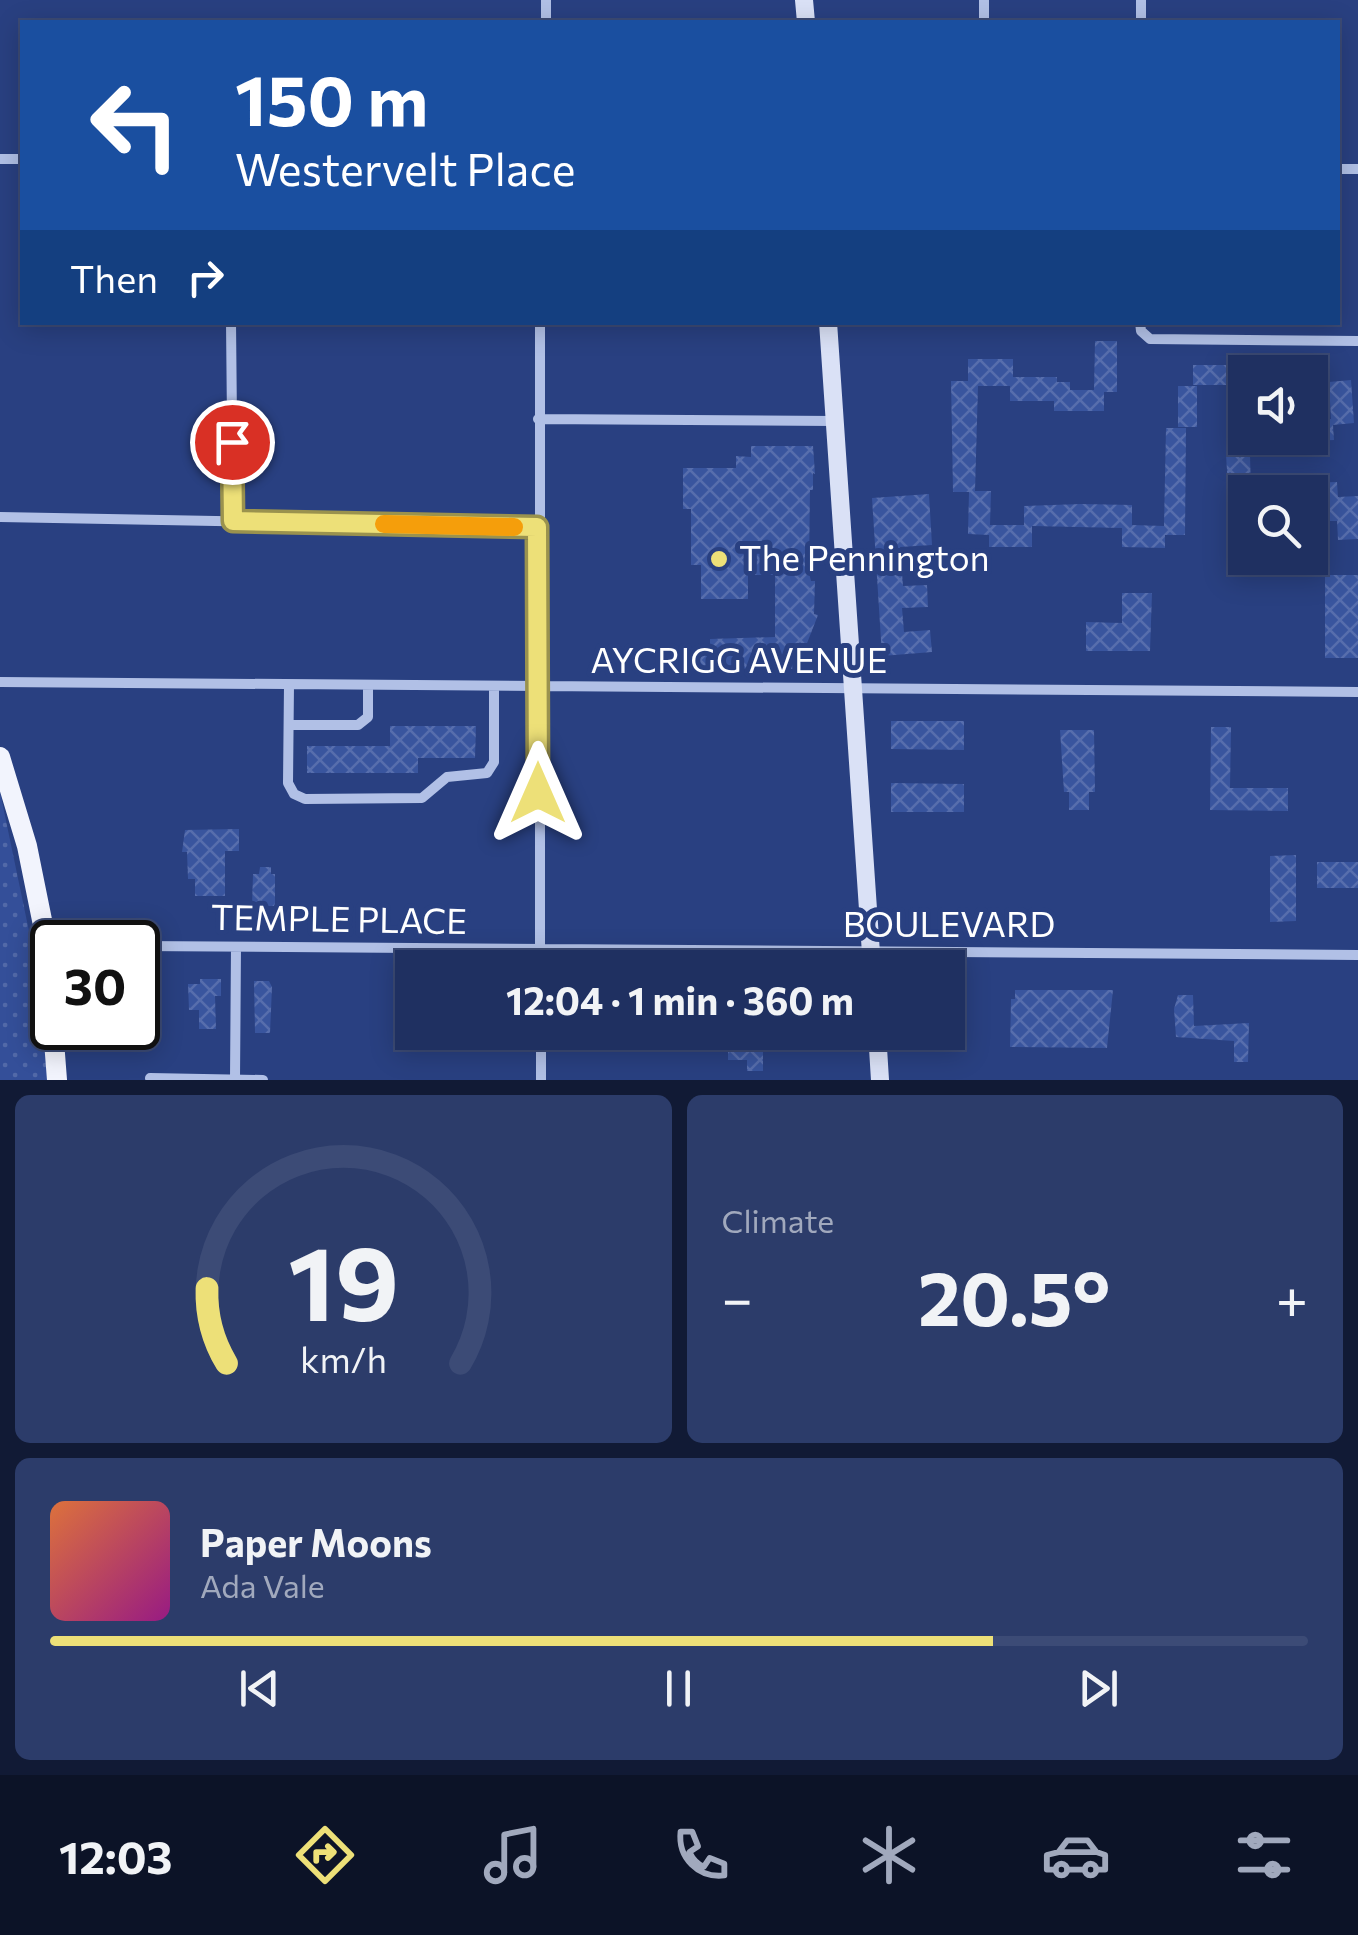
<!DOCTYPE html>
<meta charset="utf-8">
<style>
body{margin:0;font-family:Commissioner,sans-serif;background:#2c3c6a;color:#f1f3f6;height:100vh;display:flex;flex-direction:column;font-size:38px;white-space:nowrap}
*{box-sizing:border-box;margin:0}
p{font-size:32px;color:#a1a9bd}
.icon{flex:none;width:55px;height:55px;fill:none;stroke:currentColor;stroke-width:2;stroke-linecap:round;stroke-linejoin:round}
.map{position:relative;height:1080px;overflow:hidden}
.side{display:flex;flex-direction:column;gap:15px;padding:15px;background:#111a35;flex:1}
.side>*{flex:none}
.banner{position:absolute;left:20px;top:20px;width:1320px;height:305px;border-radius:0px;box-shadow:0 5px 25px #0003,0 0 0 2px #3c4b76;background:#1a4fa0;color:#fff;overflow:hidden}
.tools{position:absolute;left:1228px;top:355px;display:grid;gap:20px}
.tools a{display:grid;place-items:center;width:100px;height:100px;border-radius:0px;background:#1f3061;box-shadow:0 5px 25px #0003,0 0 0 2px #3c4b76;font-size:50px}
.speed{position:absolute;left:30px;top:920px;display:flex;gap:20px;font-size:50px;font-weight:700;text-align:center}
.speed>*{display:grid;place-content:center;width:130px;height:130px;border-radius:50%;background:#1f3061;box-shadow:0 5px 25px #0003,0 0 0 2px #3c4b76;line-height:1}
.speed .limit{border:5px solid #111;border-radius:15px;background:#fff;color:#111}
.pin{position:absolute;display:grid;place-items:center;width:85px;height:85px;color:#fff;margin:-42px;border:5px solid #fff;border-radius:50%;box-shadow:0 2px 10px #0007}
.me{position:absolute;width:110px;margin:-55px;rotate:0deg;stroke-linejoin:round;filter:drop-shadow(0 0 8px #0008)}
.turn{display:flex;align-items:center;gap:35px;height:210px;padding:0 50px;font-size:45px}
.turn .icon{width:130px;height:130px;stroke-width:2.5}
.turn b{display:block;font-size:70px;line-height:85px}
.then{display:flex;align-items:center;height:95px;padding:0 50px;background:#0003;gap:20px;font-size:38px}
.big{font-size:75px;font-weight:700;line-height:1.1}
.side .card{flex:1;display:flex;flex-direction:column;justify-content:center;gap:15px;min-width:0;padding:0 35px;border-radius:15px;background:#2c3c6a}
.side .dial{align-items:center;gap:0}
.dial svg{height:260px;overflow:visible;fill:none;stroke:#3c4b76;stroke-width:7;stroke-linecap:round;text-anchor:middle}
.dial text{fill:#f1f3f6;stroke:none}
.song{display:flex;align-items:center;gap:30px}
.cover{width:120px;height:120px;border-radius:15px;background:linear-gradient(135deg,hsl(20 70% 55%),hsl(310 70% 35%))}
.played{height:10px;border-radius:5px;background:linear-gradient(90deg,#ede078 75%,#3c4b76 75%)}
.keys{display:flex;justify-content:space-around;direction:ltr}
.heat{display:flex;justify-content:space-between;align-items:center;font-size:55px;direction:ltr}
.side .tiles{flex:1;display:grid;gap:15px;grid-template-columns:1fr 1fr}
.card:last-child{grid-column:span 2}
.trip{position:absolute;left:395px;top:950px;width:570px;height:100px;border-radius:0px;background:#1f3061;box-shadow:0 5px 25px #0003,0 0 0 2px #3c4b76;font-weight:700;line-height:100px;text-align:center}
.tabs{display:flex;height:160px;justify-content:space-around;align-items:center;background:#0c1327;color:#a1a9bd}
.tabs .icon{width:70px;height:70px}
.tabs .on{color:#ede078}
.tabs b{font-size:45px;color:#f1f3f6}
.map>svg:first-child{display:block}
</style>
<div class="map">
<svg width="1358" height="1080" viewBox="0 0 1358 1080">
<defs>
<pattern id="green-dots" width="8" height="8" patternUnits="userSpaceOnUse" patternTransform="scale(2.5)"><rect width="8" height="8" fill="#344f99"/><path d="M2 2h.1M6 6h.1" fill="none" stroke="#5269a8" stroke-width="1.8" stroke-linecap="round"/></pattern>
<pattern id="building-cross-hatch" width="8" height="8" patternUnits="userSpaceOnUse" patternTransform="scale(2.5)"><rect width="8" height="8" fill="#39559e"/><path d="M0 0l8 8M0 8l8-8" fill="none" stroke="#576ead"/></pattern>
</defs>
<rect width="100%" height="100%" fill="#294081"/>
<!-- green -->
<path fill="url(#green-dots)" d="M0 792 30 936 49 1080H0Z"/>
<!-- building -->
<path fill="url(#building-cross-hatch)" d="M1095 341H1117V392H1104V411H1054V401H1010V386H978L975 491H991L990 525H1024V506L1081 504 1132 505V525L1164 526 1166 428H1186L1185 535H1165V548L1122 547V528L1032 526V547H989V535L968 534 969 492H953L951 381H968V359H1013V377H1057V382H1070V390H1094Z
M1193 365H1228V381H1245V403H1227V385H1193Z
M1351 380 1354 423 1333 425 1334 440 1310 441V420L1331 419 1329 382Z
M1178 386H1197V427H1178Z
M1241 438H1279V453L1250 455 1251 492H1245V504L1229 505 1226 454 1242 453Z
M751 446H813L815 474 813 473V490H810L809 573 811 581H815L814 614 818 615 797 669 697 668V649H710V639L775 637V575H748V599H701V565H691V509H683V468H736V456L751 457Z
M1337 482 1338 497 1358 496V539L1338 540 1337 521H1330L1329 505 1310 504V492H1278L1277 484Z
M929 494 932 545 900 547 903 586 927 585 928 607 902 608 904 632 930 630 932 652 882 656 872 498Z
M1325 575H1358V658H1325Z
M1122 593H1152L1150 651H1086V622L1122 623Z
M891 721H964V750L891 749Z
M390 726H476L475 758H418V773H307V746H390Z
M1211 727H1231L1230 788H1288V811L1210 810Z
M1060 730H1094L1095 792H1089V810H1069V792H1064Z
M891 783 964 784V812H891Z
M239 829V851H225V896H195V879H188L187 852H182L185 830Z
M1296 855V921L1270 922V856Z
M1317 862H1358V888H1317Z
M260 867H271V874H275V906H252L253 874H259Z
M200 979H221V996H215L216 1029H199V1010H189L188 984H200Z
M254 981H269L272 987 270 1033H255Z
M1015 990H1113L1107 1048 1010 1047 1011 999H1015Z
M1178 995H1193L1194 1026 1249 1023 1248 1062H1234V1041L1176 1037 1174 1009Z
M744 1032H763V1071H747V1060H728V1039H744Z"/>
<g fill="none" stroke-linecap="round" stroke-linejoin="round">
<!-- street -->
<path stroke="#b1c0e6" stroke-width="10" d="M546 22V0
M984 22V0
M1141 22V0
M0 159H22
M1338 169H1358
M231 322 233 521
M540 322V968
M1140 322 1141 331 1150 339 1358 341
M538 419 834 421
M0 517 537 527
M0 682 1358 692
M289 685 288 783 294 794 305 799 422 798 447 777 487 773 494 762V687
M289 725H358L368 717V686
M138 946 1358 955
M541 1032V1080
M150 1078 263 1080
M235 1079 236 947"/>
<!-- secondary -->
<path stroke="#dae1f6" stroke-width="18" d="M804 0 806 22
M828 322 872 968
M877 1032 880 1080"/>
<!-- primary -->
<path stroke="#f2f4fd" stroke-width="20" d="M0 757 27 846 43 925 52 1021
M53 1028 57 1080"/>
</g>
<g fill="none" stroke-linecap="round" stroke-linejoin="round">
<defs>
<path id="route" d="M232 442 233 521 537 527 538 793"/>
</defs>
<!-- route casing -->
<use href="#route" stroke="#9a924e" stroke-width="25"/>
<!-- route -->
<use href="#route" stroke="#ede078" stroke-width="18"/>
<!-- slow -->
<path stroke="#f59e0b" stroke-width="18" d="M384 524 514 527"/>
</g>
<!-- markers -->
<circle fill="#ede078" stroke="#294081" stroke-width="4" cx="719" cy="559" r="10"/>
<g text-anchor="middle" stroke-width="10" stroke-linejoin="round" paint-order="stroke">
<!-- poi labels -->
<g font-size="35" fill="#fff" stroke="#294081" text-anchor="start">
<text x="739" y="571">The Pennington</text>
</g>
<!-- street labels -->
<g font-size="35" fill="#fff" stroke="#294081">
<text x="739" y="673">AYCRIGG AVENUE</text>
<text transform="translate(339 920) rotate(1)" y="12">TEMPLE PLACE</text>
<text x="949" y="937">BOULEVARD</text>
</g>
</g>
</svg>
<div class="tools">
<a><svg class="icon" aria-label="sound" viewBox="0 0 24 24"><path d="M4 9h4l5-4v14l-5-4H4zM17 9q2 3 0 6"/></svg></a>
<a><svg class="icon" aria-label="search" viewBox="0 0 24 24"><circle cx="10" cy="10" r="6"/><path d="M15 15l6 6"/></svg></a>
</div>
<div class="speed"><div class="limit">30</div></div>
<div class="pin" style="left:232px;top:442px;background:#d93025"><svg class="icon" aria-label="arrive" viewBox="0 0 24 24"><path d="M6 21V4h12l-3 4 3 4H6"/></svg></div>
<svg class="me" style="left:538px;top:793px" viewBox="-20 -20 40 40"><path d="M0-17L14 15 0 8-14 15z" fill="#ede078" stroke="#fff" stroke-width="4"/></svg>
<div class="trip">12:04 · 1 min · 360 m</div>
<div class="banner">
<div class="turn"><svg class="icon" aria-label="left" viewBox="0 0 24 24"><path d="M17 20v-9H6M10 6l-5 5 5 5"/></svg><div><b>150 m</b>Westervelt Place</div></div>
<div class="then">Then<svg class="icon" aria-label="right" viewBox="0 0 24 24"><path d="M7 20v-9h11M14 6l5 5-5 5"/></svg></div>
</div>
</div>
<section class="side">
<div class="tiles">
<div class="card dial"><svg viewBox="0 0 100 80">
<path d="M14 69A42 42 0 1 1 86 69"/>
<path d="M14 69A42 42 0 0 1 8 46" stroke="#ede078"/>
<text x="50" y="56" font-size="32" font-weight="700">19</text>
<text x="50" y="72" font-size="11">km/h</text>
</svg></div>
<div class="card"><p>Climate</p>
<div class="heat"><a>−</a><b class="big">20.5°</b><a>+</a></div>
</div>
<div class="card">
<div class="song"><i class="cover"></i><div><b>Paper Moons</b><p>Ada Vale</p></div></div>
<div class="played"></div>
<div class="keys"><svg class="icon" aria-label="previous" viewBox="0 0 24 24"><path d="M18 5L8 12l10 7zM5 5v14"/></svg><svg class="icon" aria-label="pause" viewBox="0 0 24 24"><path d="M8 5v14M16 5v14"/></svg><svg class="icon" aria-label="next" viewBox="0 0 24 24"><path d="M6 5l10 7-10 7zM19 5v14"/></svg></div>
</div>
</div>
</section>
<nav class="tabs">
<b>12:03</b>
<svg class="icon on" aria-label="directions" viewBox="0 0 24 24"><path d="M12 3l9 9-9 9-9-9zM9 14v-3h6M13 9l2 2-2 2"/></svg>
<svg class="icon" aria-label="music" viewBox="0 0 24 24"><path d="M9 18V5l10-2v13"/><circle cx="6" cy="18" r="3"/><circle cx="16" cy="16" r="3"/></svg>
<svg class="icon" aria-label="phone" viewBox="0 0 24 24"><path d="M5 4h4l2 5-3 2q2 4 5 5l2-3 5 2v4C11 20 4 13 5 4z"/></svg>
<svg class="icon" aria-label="climate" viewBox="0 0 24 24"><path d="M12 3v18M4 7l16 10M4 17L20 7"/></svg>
<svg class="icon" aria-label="car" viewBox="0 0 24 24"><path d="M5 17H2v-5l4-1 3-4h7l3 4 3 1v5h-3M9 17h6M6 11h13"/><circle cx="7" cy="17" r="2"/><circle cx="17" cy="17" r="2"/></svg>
<svg class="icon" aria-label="filters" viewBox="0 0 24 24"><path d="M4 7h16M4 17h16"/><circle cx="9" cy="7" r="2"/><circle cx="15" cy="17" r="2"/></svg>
</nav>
